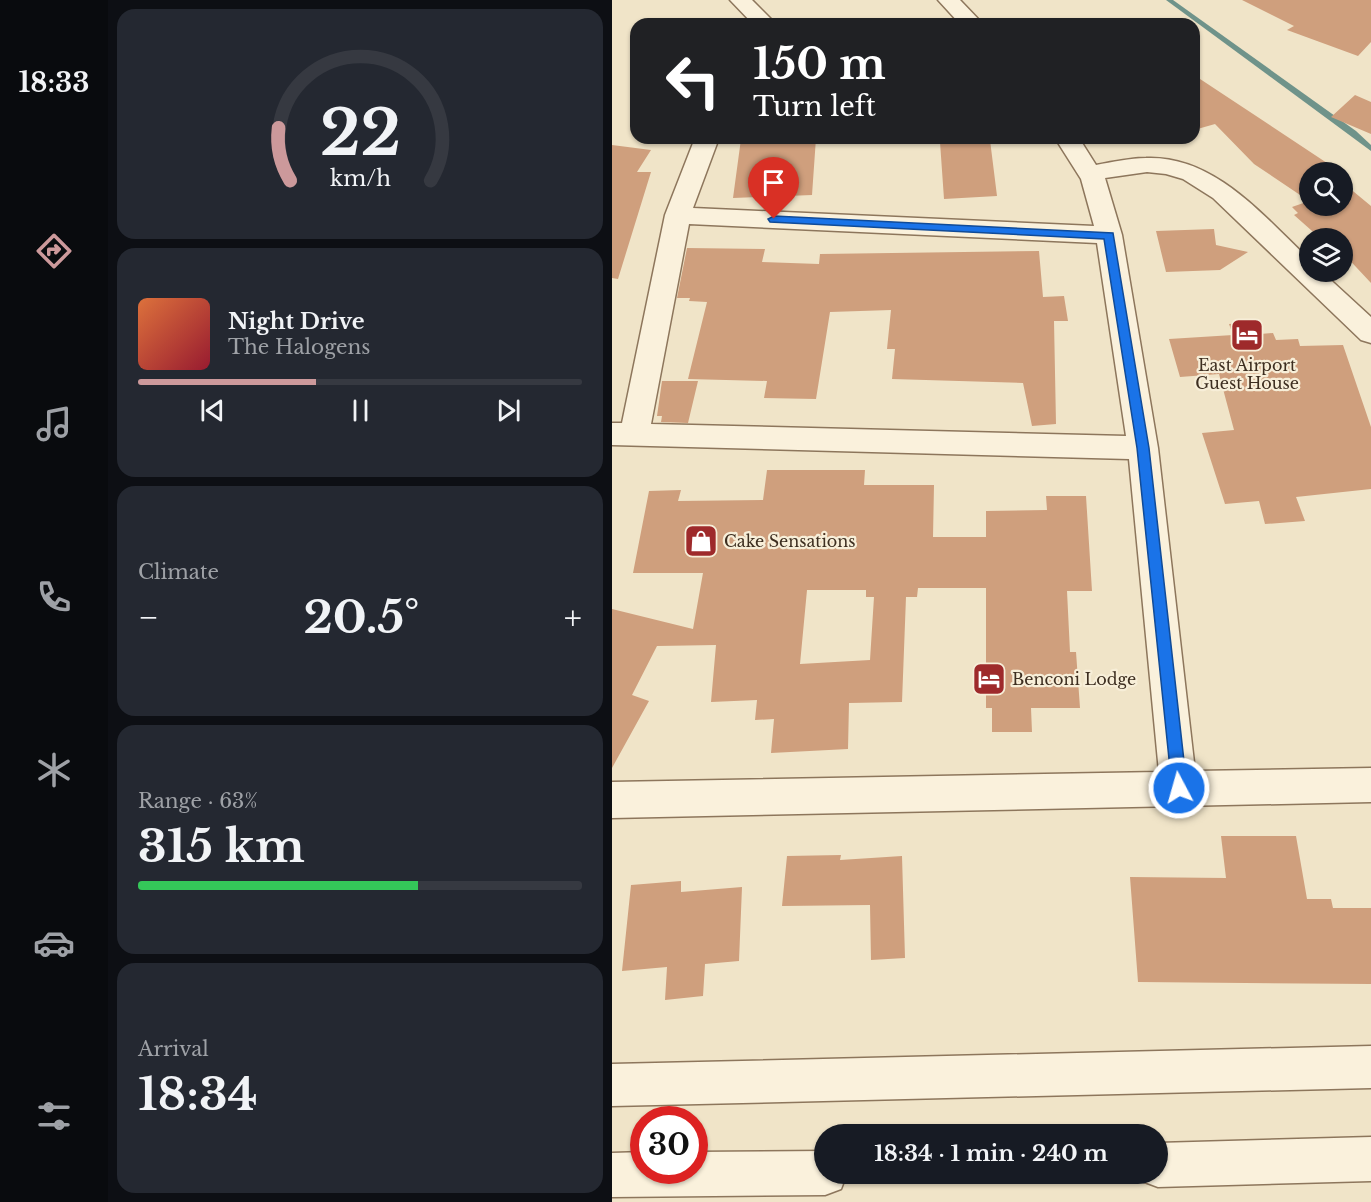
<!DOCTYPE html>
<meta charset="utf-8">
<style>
body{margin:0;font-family:"Libre Baskerville",serif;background:#242831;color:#f1f3f6;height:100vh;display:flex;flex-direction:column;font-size:22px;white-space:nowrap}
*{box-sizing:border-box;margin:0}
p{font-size:20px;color:#9ea1a6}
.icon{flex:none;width:33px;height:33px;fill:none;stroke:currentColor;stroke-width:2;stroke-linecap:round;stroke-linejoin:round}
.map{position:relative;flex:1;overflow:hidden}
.panel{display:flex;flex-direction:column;gap:9px;padding:9px;background:#0d0f14;width:504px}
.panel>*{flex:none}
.hud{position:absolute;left:18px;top:18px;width:570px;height:126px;border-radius:18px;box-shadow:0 2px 4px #0004;background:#202124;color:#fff;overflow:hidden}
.fabs{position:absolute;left:687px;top:162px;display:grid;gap:12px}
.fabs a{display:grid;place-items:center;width:54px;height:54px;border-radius:50%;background:#171b24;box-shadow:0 2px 4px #0004;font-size:30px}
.speed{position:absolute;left:18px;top:1106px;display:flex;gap:12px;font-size:30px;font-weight:700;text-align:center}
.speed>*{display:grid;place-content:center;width:78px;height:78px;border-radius:50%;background:#171b24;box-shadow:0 2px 4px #0004;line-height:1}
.speed .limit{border:9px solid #d22;background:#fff;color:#111}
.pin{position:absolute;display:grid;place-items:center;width:51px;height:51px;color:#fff;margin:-62px -26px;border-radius:50% 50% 50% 0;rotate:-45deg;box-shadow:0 0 6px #0007}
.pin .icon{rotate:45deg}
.me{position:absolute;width:66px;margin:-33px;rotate:354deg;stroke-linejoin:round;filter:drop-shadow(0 0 4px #0008)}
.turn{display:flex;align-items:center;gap:21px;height:126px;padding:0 24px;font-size:27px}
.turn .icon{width:78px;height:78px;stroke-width:2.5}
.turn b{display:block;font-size:42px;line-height:51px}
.big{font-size:45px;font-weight:800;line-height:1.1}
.panel .widget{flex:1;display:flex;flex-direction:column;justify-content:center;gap:9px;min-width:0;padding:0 21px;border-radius:18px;background:#242831}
.panel .dial{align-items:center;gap:0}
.dial svg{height:156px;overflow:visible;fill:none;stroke:#363941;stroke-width:7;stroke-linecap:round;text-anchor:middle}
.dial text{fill:#f1f3f6;stroke:none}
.song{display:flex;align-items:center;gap:18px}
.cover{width:72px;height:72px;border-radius:9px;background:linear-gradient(135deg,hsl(20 70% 55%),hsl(350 70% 35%))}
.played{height:6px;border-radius:3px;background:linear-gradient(90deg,#cc999b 40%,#363941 40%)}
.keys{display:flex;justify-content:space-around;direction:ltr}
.heat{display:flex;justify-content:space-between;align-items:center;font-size:33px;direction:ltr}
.charge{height:9px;border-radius:4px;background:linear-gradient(90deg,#34c759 63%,#363941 0)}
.trip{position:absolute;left:202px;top:1124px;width:354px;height:60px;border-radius:30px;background:#171b24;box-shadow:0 2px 4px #0004;font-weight:800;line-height:60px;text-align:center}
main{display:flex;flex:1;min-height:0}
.tab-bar{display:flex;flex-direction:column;width:108px;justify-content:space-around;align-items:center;background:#090b0e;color:#9ea1a6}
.tab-bar .icon{width:42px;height:42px}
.tab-bar .on{color:#cc999b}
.tab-bar b{font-size:27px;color:#f1f3f6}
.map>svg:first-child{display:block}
</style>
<main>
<nav class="tab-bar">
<b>18:33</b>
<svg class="icon on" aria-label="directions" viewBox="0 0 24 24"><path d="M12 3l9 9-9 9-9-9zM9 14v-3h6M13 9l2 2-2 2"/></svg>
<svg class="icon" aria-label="music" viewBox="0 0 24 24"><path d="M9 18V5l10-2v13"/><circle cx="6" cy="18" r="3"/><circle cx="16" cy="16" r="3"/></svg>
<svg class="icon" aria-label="phone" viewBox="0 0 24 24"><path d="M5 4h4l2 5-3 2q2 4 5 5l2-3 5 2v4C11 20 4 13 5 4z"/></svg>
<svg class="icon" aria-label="climate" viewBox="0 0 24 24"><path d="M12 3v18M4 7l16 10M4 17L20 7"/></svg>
<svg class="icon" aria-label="car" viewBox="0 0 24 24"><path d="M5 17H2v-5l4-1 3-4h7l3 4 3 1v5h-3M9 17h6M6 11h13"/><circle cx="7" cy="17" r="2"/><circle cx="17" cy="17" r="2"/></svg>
<svg class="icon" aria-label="filters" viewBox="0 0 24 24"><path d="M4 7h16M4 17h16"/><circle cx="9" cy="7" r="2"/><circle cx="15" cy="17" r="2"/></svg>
</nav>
<section class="panel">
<div class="widget dial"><svg viewBox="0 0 100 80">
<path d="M14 69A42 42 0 1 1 86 69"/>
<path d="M14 69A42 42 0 0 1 8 42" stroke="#cc999b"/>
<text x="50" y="56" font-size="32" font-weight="700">22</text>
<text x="50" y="72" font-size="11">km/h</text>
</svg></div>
<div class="widget">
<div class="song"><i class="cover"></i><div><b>Night Drive</b><p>The Halogens</p></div></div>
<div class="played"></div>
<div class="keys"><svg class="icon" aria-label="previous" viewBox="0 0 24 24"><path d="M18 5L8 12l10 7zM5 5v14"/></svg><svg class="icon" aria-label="pause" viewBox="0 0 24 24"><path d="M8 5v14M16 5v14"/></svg><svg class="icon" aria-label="next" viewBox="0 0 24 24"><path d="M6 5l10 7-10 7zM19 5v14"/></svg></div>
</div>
<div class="widget"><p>Climate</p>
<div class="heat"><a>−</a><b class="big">20.5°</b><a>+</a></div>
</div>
<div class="widget"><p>Range · 63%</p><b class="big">315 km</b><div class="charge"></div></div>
<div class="widget"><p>Arrival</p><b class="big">18:34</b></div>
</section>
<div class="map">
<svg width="759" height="1202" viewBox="0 0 759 1202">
<rect width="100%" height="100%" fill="#f0e4c8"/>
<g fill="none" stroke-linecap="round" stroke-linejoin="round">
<!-- stream -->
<path fill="#6f938a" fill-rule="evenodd" d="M554 0H561L744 131 759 145V151Z"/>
</g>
<!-- building -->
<path fill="#cf9f7d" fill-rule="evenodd" d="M630 0H759V42L746 56 675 30 682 26Z
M582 75 718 165 714 168 720 172H698V206H730V182L759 206V283L730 252V238H708L682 215 686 213 680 207 697 201 642 164 603 124 582 130Z
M743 95 759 102V134L719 117Z
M204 138 200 195 121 198 129 139Z
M378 140 385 196 332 199 328 142Z
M0 145 39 150 25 172H39L6 279 0 278Z
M602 229 604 245 636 252 608 270 554 272 544 231Z
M75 248 153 249 150 262 207 264 208 254 427 251 431 297 452 296 456 321H442L444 424 420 426 411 383 280 379 283 349H275L279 310 218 312 204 399 152 398 155 381 76 379 95 302 77 301 78 298H65Z
M644 322 648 334 661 333 664 340 686 339 688 346 731 345 759 427V489L684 497 693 521 653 524 647 501 613 504 590 433 622 430 607 374 568 377 557 339 621 335 617 324Z
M50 381H86L76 423 49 422 50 416H45Z
M155 470H253L252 485H322L321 537H374V511L435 510 434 496H474L480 591H455L458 652H464L468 708H419L420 732H380V708H374V588H306L305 597H294L290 702 237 703 236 749 159 753 162 719 143 720 145 700 99 702 104 645 45 646 20 695 37 701 0 768V609L81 629 91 573H21L37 491 69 490 66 501 151 500ZM195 590H254V597H262L258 660 188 664Z
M609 836H684L695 899H719L721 908H759V984L526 982 518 877 614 878Z
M229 855 228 860 290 856 293 958 259 960 258 905 170 906 175 856Z
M69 881V892L130 887 127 961 93 964 91 996 53 1000 55 967 10 971 19 885Z"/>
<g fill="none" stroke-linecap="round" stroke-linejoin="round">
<defs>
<path id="minor" d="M118 0H140L164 24H141Z
M326 0H348L371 24H348Z
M83 138H107L81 208 482 226 469 179 443 138H467L484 165C500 162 518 158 534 158 603 155 652 217 698 260V272H710L759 317V343L749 340 601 198 571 179 554 174 535 172 493 178 510 235 546 448 583 771 759 768V802L0 818V782L547 772 517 459 0 445V423H10L53 215ZM77 224 485 243 514 436 39 424Z
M759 1046V1088L0 1106V1064Z
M759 1137V1181L546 1187 530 1181 527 1173H546V1143Z
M213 1151V1173H235L229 1189 213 1195 0 1197V1153L32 1152V1170H82V1152Z"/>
</defs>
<!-- minor casing -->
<use href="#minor" stroke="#8d765c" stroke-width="3"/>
<!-- minor -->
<use href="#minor" fill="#faf1dc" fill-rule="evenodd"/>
</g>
<!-- route -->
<path fill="#1a73e8" stroke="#114b97" stroke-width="1.5" d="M162 216 501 233 537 448 575 788 573 793 567 795 562 793 560 788 525 448 492 239 158 222 156 219Z"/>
<!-- icons -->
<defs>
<symbol id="hotel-square" viewBox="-11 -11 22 22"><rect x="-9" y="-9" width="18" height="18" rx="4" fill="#9e2a2b" stroke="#f7eed8"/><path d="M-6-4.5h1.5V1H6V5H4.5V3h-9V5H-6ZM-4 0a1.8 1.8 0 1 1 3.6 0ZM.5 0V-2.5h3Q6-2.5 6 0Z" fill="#fff"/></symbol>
<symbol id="shop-square" viewBox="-11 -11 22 22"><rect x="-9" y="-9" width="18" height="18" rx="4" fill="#9e2a2b" stroke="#f7eed8"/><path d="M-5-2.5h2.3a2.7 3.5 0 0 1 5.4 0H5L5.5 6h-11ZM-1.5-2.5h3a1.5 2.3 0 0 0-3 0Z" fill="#fff"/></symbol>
</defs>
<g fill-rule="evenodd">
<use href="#hotel-square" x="616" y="316" width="38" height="38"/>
<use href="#shop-square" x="70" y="522" width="38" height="38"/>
<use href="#hotel-square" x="358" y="660" width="38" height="38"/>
</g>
<g text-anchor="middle" stroke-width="4.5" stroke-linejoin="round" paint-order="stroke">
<!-- poi labels -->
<g font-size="16" fill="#3d2e20" stroke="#f7eed8" text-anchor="start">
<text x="635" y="371" text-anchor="middle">East Airport<tspan x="635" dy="18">Guest House</tspan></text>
<text x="112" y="547">Cake Sensations</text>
<text x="400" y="685">Benconi Lodge</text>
</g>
</g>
</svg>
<div class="fabs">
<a><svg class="icon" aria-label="search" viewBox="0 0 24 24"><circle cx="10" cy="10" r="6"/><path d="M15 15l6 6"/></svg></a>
<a><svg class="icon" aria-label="layers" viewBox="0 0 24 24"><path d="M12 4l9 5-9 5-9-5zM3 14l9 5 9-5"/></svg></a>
</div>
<div class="speed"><div class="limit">30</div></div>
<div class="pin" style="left:162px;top:219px;background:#d93025"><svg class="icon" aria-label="arrive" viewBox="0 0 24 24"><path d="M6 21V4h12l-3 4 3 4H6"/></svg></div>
<svg class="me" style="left:567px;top:788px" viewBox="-20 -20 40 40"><circle r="17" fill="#1a73e8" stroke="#fff" stroke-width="3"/><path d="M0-11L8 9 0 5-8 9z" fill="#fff"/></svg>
<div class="trip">18:34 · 1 min · 240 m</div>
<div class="hud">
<div class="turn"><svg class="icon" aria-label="left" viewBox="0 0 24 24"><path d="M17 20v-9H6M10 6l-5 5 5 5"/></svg><div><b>150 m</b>Turn left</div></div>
</div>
</div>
</main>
